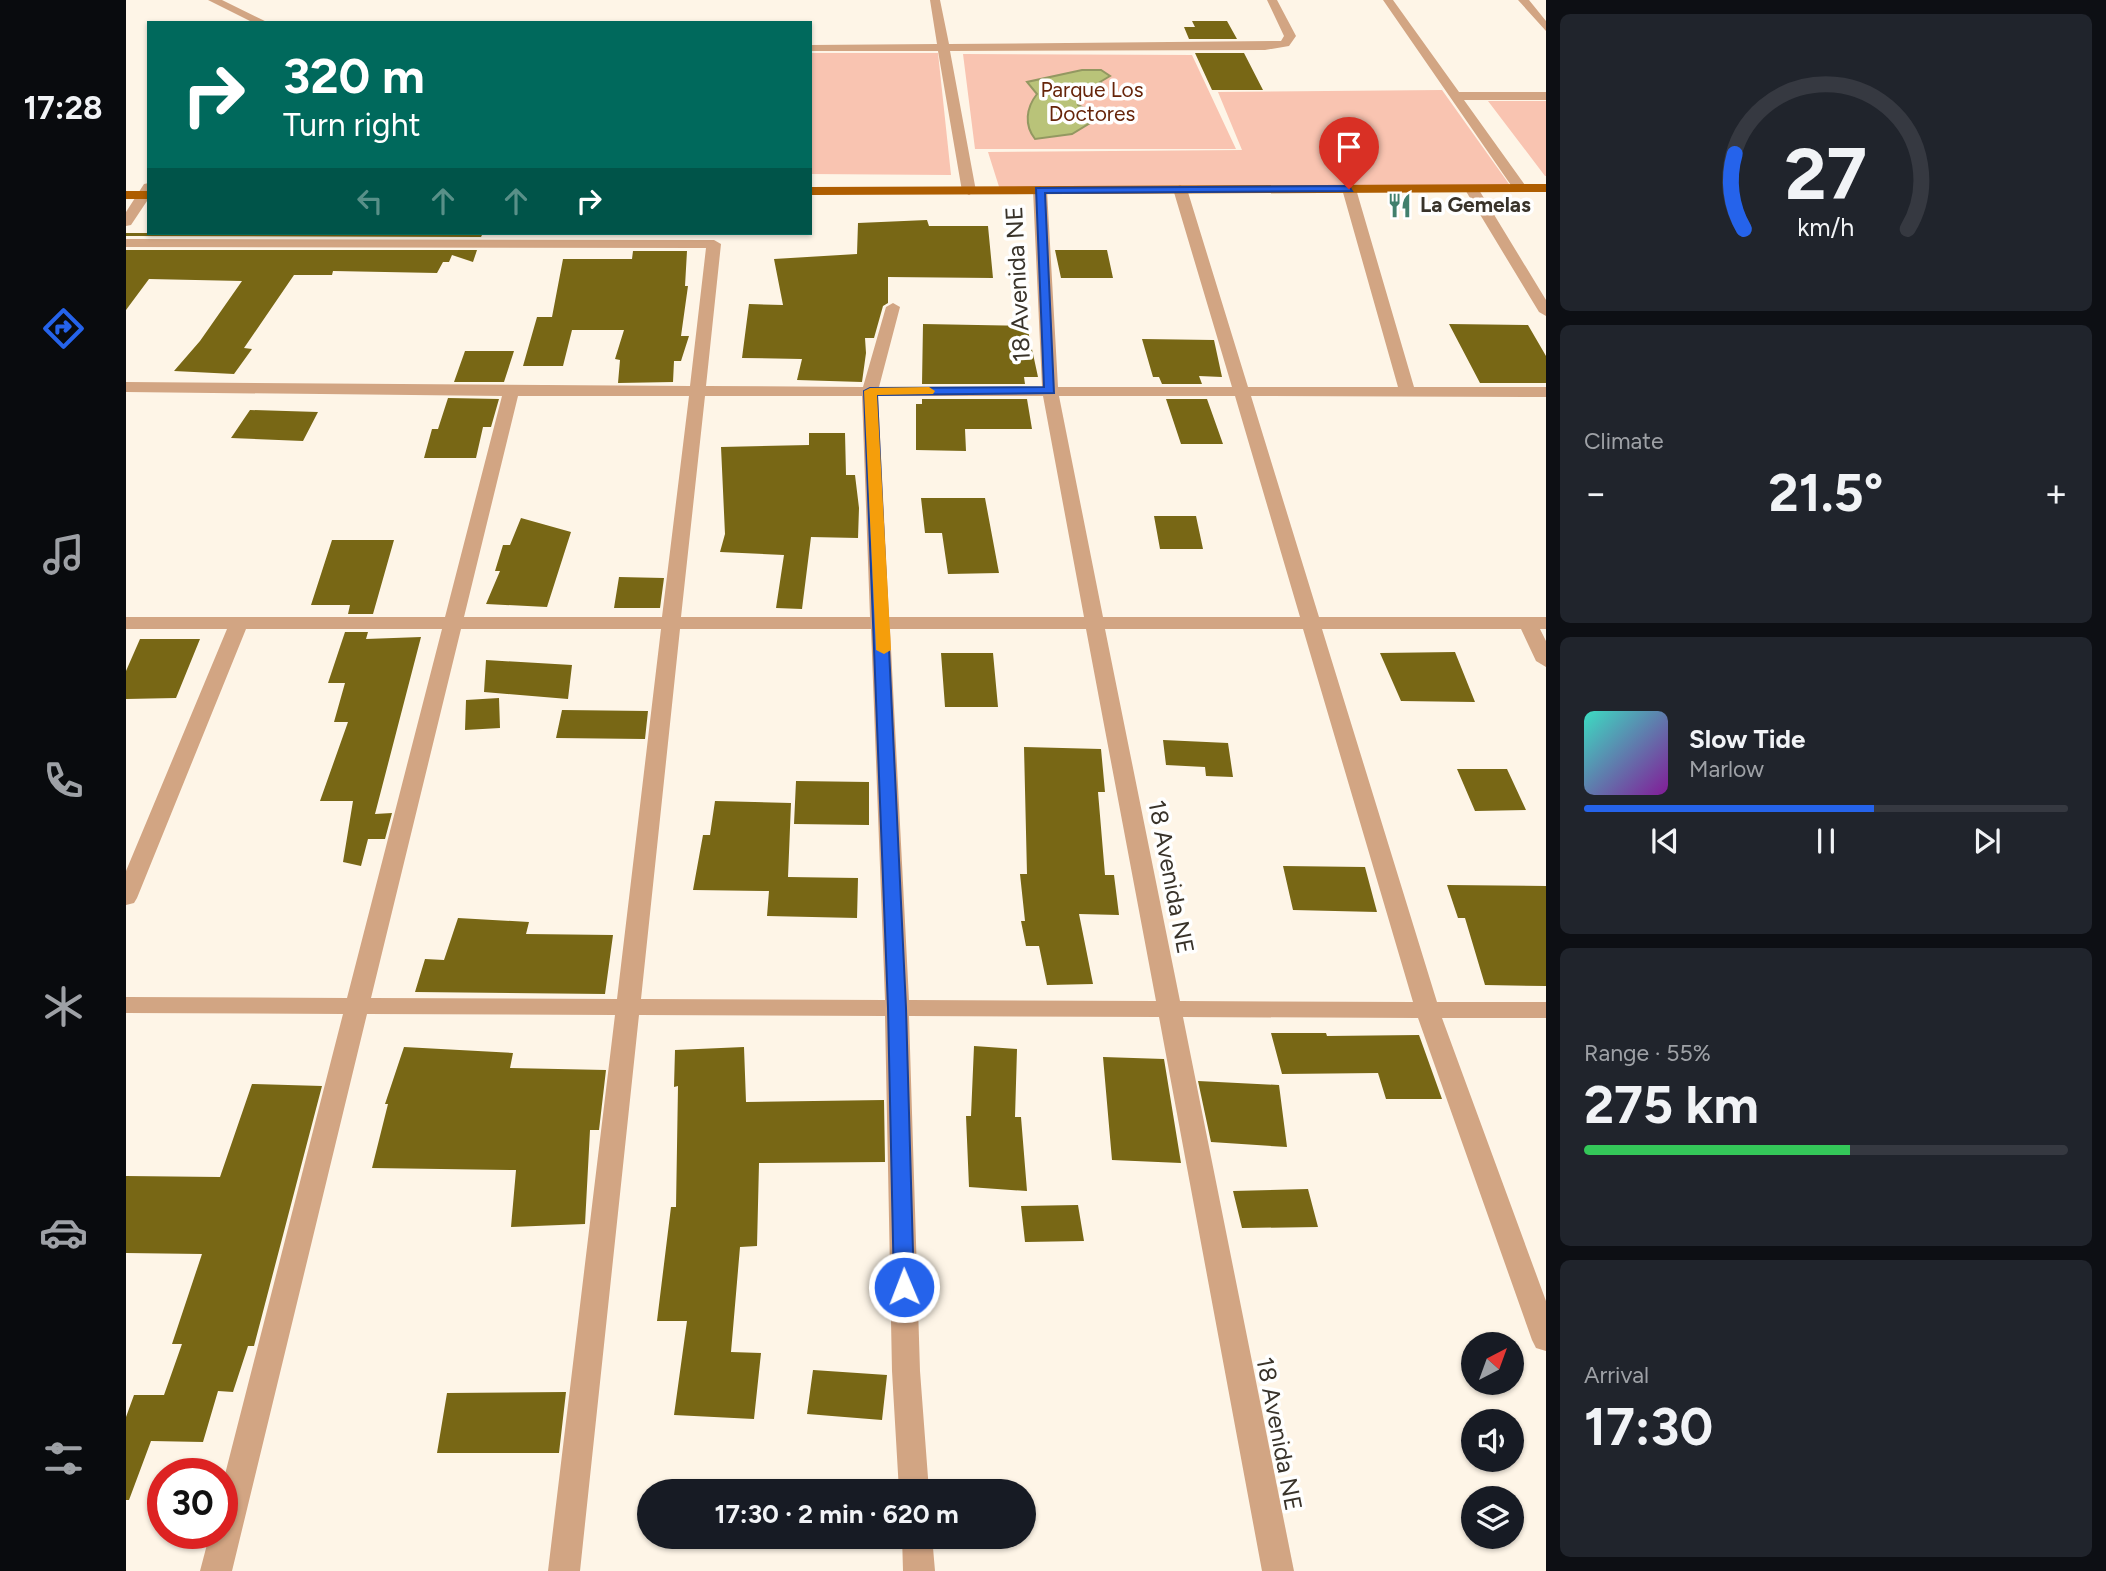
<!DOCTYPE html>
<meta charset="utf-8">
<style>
body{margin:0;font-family:Figtree,sans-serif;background:#20242c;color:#f1f3f6;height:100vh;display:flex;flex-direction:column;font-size:26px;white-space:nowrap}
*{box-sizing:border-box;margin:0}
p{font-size:23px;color:#9ea1a6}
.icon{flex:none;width:38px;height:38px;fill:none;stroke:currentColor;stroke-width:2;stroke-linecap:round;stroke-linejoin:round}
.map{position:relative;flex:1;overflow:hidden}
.side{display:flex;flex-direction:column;gap:14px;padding:14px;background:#0d0f14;width:560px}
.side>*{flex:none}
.hud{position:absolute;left:21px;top:21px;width:665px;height:214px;border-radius:0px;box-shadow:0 2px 5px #0004;background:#00695c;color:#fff;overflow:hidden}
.needle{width:46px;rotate:41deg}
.buttons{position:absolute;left:1335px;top:1332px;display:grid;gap:14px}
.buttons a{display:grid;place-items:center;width:63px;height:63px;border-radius:50%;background:#171b24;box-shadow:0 2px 5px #0004;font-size:35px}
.speed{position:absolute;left:21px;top:1458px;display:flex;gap:14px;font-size:35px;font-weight:700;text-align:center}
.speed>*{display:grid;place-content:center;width:91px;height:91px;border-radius:50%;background:#171b24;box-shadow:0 2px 5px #0004;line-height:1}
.speed .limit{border:10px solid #d22;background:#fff;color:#111}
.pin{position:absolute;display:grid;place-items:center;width:60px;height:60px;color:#fff;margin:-72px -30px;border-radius:50% 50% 50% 0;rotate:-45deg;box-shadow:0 0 7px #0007}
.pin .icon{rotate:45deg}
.me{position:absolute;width:77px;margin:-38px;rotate:359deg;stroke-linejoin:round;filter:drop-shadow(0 0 5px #0008)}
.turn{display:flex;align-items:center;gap:24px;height:147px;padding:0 21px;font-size:32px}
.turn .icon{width:91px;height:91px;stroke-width:2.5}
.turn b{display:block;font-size:49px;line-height:60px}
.lanes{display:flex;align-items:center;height:66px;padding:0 21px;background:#0003;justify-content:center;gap:35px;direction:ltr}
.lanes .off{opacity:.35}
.big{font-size:52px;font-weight:700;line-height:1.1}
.side .widget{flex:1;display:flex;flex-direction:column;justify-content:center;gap:10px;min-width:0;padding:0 24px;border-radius:10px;background:#20242c}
.side .dial{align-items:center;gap:0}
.dial svg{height:182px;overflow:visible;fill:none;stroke:#363941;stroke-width:7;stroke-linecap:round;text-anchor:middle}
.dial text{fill:#f1f3f6;stroke:none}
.song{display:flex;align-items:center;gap:21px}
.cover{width:84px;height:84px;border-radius:10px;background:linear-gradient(135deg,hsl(170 70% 55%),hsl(290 70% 35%))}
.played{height:7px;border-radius:4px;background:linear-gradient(90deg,#2563eb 60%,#363941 60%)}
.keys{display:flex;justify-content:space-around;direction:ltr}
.heat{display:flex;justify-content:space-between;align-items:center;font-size:38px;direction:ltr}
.charge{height:10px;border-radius:5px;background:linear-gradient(90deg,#34c759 55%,#363941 0)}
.trip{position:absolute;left:511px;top:1479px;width:399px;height:70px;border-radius:35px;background:#171b24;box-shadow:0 2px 5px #0004;font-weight:700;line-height:70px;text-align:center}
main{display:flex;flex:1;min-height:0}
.tabs{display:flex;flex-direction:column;width:126px;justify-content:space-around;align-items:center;background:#090b0e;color:#9ea1a6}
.tabs .icon{width:49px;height:49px}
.tabs .on{color:#2563eb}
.tabs b{font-size:32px;color:#f1f3f6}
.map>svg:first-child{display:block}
</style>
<main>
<nav class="tabs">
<b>17:28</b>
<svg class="icon on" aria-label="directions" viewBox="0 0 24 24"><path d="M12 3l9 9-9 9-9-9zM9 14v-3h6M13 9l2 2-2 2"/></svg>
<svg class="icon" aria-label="music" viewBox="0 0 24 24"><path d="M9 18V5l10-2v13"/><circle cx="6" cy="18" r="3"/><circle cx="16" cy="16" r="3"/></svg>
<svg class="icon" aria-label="phone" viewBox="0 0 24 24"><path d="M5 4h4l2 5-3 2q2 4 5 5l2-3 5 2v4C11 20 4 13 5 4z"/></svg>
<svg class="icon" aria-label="climate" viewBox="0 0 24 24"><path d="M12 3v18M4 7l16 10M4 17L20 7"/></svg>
<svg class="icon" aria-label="car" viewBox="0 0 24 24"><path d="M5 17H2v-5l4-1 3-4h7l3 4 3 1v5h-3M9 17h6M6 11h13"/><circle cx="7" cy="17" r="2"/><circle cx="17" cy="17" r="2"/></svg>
<svg class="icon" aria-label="filters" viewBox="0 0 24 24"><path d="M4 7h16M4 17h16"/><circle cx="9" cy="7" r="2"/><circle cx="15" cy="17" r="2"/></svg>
</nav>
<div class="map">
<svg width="1420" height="1571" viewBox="0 0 1420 1571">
<rect width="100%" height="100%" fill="#fef5e7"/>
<!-- green -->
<path fill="#f9c4b1" d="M684 53H812L825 175 684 174Z
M837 54 1066 55 1110 149H849Z
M1316 90 1388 191 875 193 862 152 1116 150 1092 92Z
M1362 101H1420V176H1419Z"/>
<!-- water -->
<path fill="#b9c379" stroke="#939861" stroke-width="2" d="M956 70H975L984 76 974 82 979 86 953 99 952 105 967 113 962 118 964 123 946 134 909 139C898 125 900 108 911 94L901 82Z"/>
<!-- building -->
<path fill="#786715" d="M1066 21H1101L1111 39H1063L1058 27H1069Z
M1069 53H1118L1137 90H1086Z
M801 220 803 226H862L867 278 762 277V303L757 306 748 338H739L740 353 736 382 671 380 676 359 616 358 623 304 657 305 648 259 731 254 732 223Z
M0 233H357L355 237 0 236Z
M0 250H351L347 262 326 255 323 262H317L311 273 207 271 206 275H168L118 348 126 349 108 374 48 371 74 341 116 281 23 279 0 310Z
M929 250H981L987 278H935Z
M507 251H561L559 286H562L555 336H563L555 361H548L547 382 492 383 494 360 489 359 498 330H446L437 366H397L411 317H426L437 259H506Z
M797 324 901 326 912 377H898L899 384H796Z
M1323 324 1402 325 1420 356V383H1354Z
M1016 339 1088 340 1096 377 1073 376 1076 384H1036L1033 377H1027Z
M339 351H388L378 382H328Z
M322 398 373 399 365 427H357L350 458H298L306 429H312Z
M796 399H901L906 429H839L840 451 790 450V404H796Z
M1040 399H1081L1097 444H1055Z
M124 410 192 412 177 441 105 438Z
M683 433H719L720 475H729L733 508 732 538 685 537 676 609 650 608 658 555 594 552 599 534 595 447 683 445Z
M795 498H859L873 573 822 574 816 533H799Z
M1028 516H1070L1077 549H1034Z
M395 518 445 532 421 607 360 604 374 571H369L377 545H384Z
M206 540H268L247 614H222L224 605H185Z
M493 577 538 578 534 608H488Z
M219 632H242L240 639 295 637 249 814 266 813 259 839H242L235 866 217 862 227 801H194L222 722H208L219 683H202Z
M14 639H74L50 698 0 699V671Z
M1329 652 1349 702 1275 701 1254 653Z
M815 653H867L872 707H819Z
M360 660 446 665 442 699 358 692Z
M373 698 374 728 339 730 340 700Z
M436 710 522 711 519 739 430 738Z
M1037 740 1102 743 1107 777 1080 776 1079 767 1040 765Z
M898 747 975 749 979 792H972L979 875H988L993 915 953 914 967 984 921 985 913 946H900L895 921H899L894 874H901Z
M1331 769H1381L1400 810 1349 811Z
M670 781 743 782V825L668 824Z
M589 801 665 803 662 877 732 878 731 918 641 916 643 891 567 890 577 835H584Z
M1157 866 1239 867 1251 912 1167 910Z
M1321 885 1420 886V986L1359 985 1339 918H1332Z
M332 918 403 922 400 934 487 935 479 994 289 992 299 959 318 960Z
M1145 1033H1200L1201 1036 1293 1035 1316 1099H1260L1252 1073 1156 1074Z
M848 1046 891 1049 889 1117H895L901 1191 843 1187 840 1116H845Z
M278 1047 387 1053 384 1068 480 1070 473 1130H464L459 1224 385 1227 390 1170 246 1168 262 1104H259Z
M618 1047 620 1102 758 1100 759 1162 633 1163 631 1246 614 1247 605 1352 635 1353 628 1419 548 1415 561 1321H531L545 1207H550L552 1086 548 1087 549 1050Z
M977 1057 1038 1059 1055 1163 986 1160Z
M1072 1081 1153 1085 1161 1147 1085 1142Z
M126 1084 196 1086 128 1346H122L107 1392 92 1391 77 1442 25 1441 3 1500H0V1417L8 1395H38L56 1344H46L76 1254 0 1253V1176L94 1177Z
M1182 1189 1192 1227 1116 1228 1107 1191Z
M952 1205 958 1241 899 1242 895 1206Z
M687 1370 761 1375 756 1420 681 1414Z
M440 1392 433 1453H311L321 1393Z"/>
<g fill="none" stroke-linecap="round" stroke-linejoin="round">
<!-- street -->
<path fill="#d2a583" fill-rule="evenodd" d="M82 0H96L143 23H128Z
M804 0H814L823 44 1155 41 1158 36 1141 0H1151L1170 36 1163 46 1139 50 824 51 850 191 843 195 836 191 812 51H684V45L811 44Z
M1257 0H1267L1333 92H1420V100H1338L1401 188 1399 191H1389Z
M1392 0H1403L1420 21V31Z
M23 183V198L5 225 0 226V212L18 184Z
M1054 185 1061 189 1122 387H1272L1216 189 1223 185 1230 189 1288 387H1420V397L1125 396 1193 617H1420V629H1414L1420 641V667L1410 661 1395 629H1196L1311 1002H1420V1018H1316L1420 1301V1351L1410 1348 1406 1340 1292 1018 1057 1017 1168 1571H1136L1033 1017 783 1016 794 1371 803 1491H773L766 1371 759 1016 513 1015 454 1571H422L489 1015 241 1014 106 1571H74L84 1533H96V1486L217 1014 0 1013V997L221 998 316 629H120L11 898 8 903 0 905V871L101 629H0V617H319L376 396 0 392V382L564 386 580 248 0 247V239L588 240 595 244 580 386 737 387 760 307 767 303 774 307 753 387H916L907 190 914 186 921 190 932 387H1106L1047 189ZM392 396H563L536 617H338ZM579 396H736L744 617H555ZM752 396H917L958 617H763ZM933 396H1109L1174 617H977ZM335 629H535L491 999 245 998ZM554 629H745L759 1000 515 999ZM764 629H960L1030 1001 783 1000ZM979 629H1177L1287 1002 1054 1001Z
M1340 185H1350L1420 300V316L1413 312 1338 188Z
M776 1536H806L809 1571H777Z"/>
<!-- primary -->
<path fill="#ae5d00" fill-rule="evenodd" d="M1420 184V192L684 195V187Z
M0 191H23V199H0Z"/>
</g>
<!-- route -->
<path fill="#2563eb" stroke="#184099" stroke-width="2" d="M1223 186 1226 191 919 193 928 393 751 395 780 1008 788 1287 785 1293H771L768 1287 762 1008 738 391 744 388 918 387 910 188Z"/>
<!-- slow -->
<path fill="#f59e0b" d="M803 387 809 391 807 394 751 395 765 650 758 654 750 650 738 391 744 388Z"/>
<!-- icons -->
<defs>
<symbol id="restaurant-bare" viewBox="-9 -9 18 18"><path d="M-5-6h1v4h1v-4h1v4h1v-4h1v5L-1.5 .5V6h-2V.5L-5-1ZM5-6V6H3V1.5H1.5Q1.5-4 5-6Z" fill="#41806d" stroke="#fff" stroke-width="2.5" paint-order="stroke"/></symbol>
</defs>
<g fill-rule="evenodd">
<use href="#restaurant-bare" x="1256" y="188" width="35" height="35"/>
</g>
<g text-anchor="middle" stroke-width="7" stroke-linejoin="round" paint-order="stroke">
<!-- far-park labels -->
<g font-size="21" fill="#67250a" stroke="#fff">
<text x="966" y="97">Parque Los<tspan x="966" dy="24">Doctores</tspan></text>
</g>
<!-- far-poi labels -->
<g font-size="21" font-weight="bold" fill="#39332a" stroke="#fff" text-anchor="start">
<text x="1294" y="212">La Gemelas</text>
</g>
<!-- street labels -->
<g font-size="24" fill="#39332a" stroke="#fff">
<text transform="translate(892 284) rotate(-93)" y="8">18 Avenida NE</text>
<text transform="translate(1045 877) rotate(79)" y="8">18 Avenida NE</text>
<text transform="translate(1153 1434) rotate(79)" y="8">18 Avenida NE</text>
</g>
</g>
</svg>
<div class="buttons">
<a><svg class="needle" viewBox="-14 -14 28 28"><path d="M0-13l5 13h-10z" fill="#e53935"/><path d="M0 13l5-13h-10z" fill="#9ea1a6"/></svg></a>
<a><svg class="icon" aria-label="sound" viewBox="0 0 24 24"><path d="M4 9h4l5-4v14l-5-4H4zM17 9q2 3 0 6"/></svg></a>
<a><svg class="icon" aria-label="layers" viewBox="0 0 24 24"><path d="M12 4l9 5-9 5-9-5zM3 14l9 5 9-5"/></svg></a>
</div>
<div class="speed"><div class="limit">30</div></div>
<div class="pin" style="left:1223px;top:189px;background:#d93025"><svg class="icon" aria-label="arrive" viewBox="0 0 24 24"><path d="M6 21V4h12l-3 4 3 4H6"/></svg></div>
<svg class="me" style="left:778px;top:1287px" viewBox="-20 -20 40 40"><circle r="17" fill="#2563eb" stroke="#fff" stroke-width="3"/><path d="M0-11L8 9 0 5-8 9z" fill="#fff"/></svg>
<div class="trip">17:30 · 2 min · 620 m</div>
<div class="hud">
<div class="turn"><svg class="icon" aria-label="right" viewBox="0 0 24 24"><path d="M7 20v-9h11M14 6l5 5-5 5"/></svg><div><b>320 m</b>Turn right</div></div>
<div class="lanes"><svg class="icon off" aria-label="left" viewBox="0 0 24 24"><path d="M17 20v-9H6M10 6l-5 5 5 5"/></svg><svg class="icon off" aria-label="ahead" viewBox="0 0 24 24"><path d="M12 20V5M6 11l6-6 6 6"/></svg><svg class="icon off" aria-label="ahead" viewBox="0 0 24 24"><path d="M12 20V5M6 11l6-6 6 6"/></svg><svg class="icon" aria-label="right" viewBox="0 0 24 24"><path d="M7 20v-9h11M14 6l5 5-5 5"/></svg></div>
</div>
</div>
<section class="side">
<div class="widget dial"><svg viewBox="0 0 100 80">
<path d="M14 69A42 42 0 1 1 86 69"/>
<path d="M14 69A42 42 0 0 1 10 36" stroke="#2563eb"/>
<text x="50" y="56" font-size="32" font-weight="700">27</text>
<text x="50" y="72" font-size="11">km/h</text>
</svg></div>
<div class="widget"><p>Climate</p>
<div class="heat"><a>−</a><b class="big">21.5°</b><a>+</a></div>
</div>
<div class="widget">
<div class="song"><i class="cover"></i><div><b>Slow Tide</b><p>Marlow</p></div></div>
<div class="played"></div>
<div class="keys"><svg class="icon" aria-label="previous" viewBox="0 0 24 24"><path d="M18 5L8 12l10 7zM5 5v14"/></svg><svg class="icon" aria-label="pause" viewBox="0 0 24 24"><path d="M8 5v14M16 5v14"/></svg><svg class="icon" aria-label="next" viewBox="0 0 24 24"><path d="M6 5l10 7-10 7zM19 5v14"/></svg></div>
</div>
<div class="widget"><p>Range · 55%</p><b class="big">275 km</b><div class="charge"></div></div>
<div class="widget"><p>Arrival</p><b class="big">17:30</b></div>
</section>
</main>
